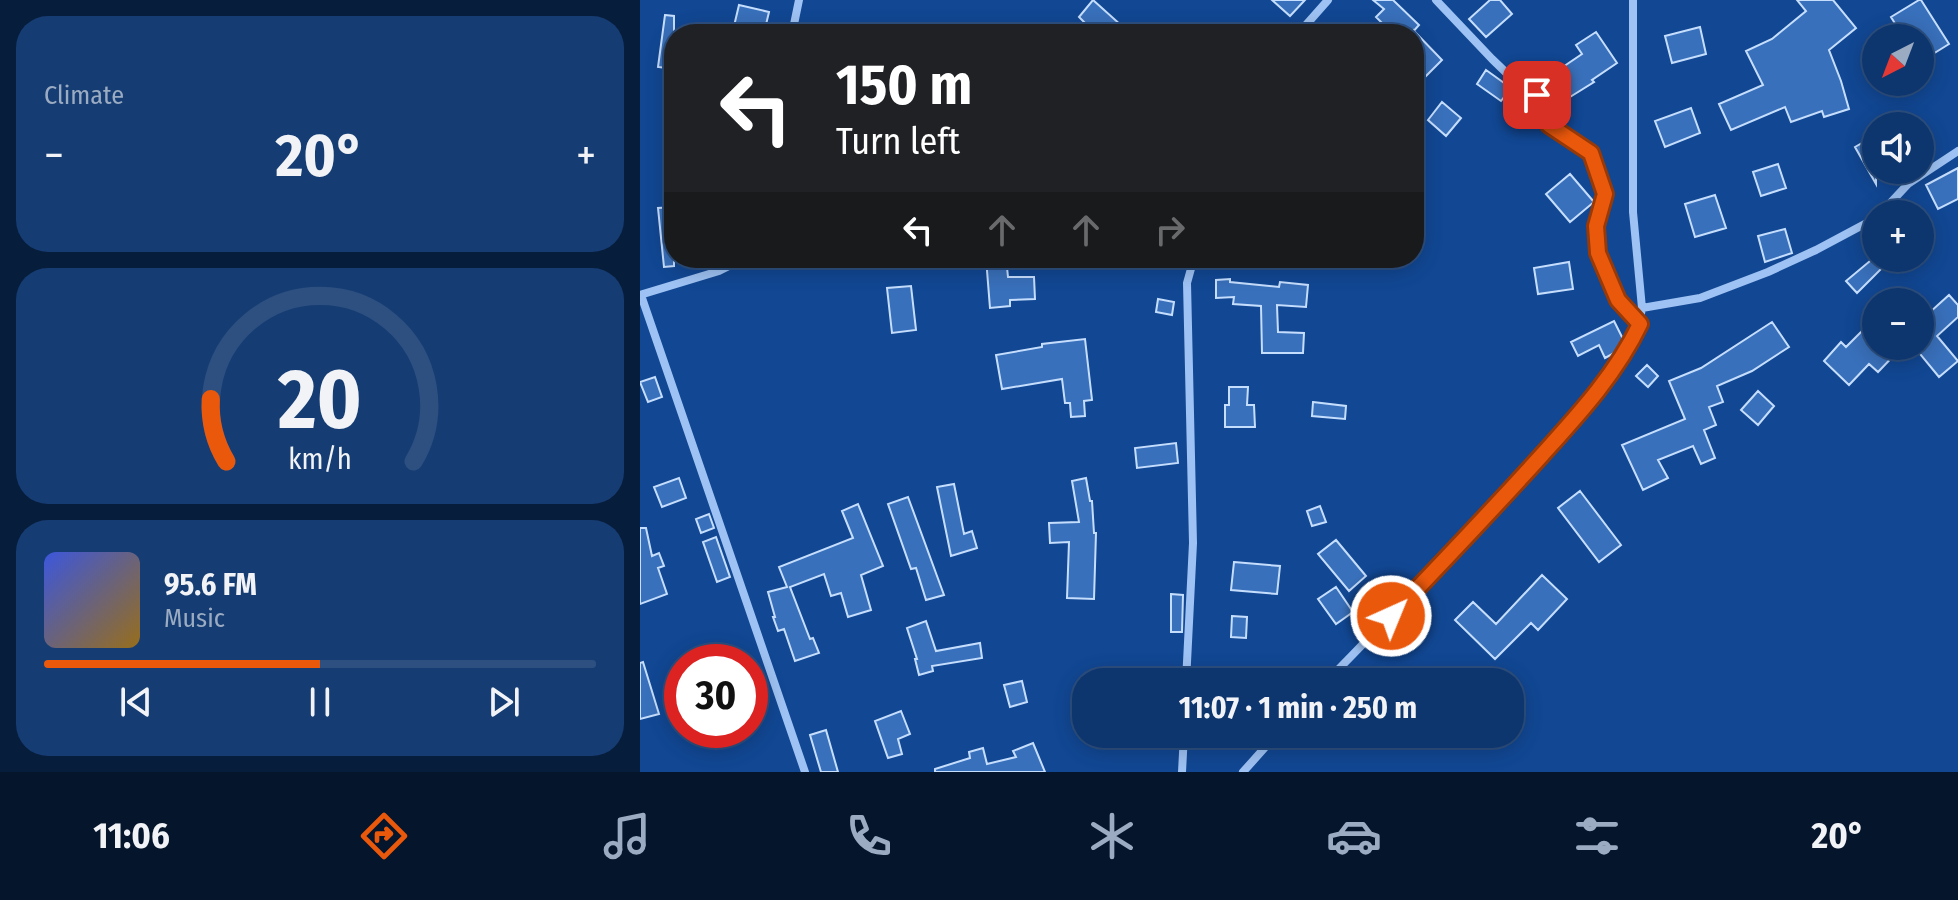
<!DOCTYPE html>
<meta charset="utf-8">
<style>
body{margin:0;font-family:"Fira Sans Condensed",sans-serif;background:#163d73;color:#f1f3f6;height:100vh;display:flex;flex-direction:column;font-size:30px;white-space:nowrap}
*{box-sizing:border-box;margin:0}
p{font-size:26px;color:#9aabc2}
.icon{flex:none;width:44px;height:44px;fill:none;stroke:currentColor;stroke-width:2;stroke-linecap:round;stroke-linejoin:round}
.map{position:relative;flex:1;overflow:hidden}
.details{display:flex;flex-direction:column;gap:16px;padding:16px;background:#071d3c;width:640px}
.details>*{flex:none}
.hud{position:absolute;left:24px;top:24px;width:760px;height:244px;border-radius:32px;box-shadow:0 4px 20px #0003,0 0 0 2px #2d5081;background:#202124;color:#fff;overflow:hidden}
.needle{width:52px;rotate:222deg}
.controls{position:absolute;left:1222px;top:24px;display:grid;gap:16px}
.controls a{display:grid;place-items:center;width:72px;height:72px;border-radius:50%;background:#0d356e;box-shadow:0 4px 20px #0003,0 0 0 2px #2d5081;font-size:40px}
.speed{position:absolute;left:24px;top:644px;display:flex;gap:16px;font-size:40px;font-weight:700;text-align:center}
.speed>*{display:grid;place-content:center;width:104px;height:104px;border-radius:50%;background:#0d356e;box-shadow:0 4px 20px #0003,0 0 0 2px #2d5081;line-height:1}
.speed .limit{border:12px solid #d22;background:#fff;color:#111}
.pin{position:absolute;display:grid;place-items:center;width:68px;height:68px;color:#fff;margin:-34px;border-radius:16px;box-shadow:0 4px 12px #0006}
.me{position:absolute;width:88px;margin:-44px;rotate:44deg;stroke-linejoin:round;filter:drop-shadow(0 0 6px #0008)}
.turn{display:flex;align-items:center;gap:28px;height:168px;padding:0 40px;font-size:36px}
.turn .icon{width:104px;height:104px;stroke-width:2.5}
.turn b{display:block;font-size:56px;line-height:68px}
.lanes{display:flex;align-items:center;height:76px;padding:0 40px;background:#0003;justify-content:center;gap:40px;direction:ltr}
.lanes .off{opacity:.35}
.big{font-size:60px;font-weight:700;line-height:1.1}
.details .widget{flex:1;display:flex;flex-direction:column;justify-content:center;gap:12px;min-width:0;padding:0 28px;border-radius:32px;background:#163d73}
.details .dial{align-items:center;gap:0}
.dial svg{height:208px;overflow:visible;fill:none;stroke:#2d5081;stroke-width:7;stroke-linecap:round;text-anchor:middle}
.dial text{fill:#f1f3f6;stroke:none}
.song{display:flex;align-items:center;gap:24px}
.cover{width:96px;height:96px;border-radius:12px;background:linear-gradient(135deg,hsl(230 70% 55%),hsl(40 70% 35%))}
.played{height:8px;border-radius:4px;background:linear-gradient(90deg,#ea580c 50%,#2d5081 50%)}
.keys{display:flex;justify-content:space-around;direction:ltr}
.heat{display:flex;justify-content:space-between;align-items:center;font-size:44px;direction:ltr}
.trip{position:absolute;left:432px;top:668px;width:452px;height:80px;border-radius:32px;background:#0d356e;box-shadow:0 4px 20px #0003,0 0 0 2px #2d5081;font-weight:700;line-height:80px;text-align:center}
.dock{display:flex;height:128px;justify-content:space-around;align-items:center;background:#05152c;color:#9aabc2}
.dock .icon{width:56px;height:56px}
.dock .active{color:#ea580c}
.dock b{font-size:36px;color:#f1f3f6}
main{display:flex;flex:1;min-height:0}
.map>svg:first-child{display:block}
</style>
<main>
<section class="details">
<div class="widget"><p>Climate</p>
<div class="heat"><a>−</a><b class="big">20°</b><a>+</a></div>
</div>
<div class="widget dial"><svg viewBox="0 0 100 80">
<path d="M14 69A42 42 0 1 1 86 69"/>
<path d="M14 69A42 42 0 0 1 8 45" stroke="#ea580c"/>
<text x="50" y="56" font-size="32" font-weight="700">20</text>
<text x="50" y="72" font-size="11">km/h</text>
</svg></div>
<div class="widget">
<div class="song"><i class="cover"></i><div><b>95.6 FM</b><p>Music</p></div></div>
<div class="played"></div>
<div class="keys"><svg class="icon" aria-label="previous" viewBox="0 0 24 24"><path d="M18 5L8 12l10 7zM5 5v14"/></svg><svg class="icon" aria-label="pause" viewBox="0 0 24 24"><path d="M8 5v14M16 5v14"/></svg><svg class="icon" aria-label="next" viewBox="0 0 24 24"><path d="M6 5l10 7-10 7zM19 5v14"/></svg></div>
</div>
</section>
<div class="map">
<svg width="1318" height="772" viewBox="0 0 1318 772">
<rect width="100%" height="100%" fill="#114793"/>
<!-- building -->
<path fill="#3970bb" stroke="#c6defd" stroke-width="2" d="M453 0 482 26 475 34H429L444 22 439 17Z
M632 0H665L650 16Z
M733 0H753L779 25 771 34 761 25 753 34 736 17 744 9Z
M850 0H860L872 14 846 37 829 19Z
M1157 0H1193L1216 28 1189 50 1201 81 1209 109 1184 117 1182 111 1151 122 1145 107 1091 130 1079 104 1123 85 1106 51 1132 39 1166 11Z
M1279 0H1281L1309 44 1280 62V38H1264L1251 17Z
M99 5 129 12 124 33 94 26Z
M25 15 34 16V69L18 67Z
M1060 27 1066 54 1032 63 1025 36Z
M774 31 802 60 785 77 774 66Z
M956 32 977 63 952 80 954 82 930 97 914 73 942 54 936 45Z
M846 70 871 88 861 101 837 84Z
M802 102 821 118 806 136 788 120Z
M1051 108 1060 133 1025 147 1015 121Z
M1236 135V184L1215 147Z
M1138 164 1146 188 1121 196 1113 172Z
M1318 168V199L1298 209 1286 185Z
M930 174 954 202 930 222 906 194Z
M1075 195 1086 228 1055 237 1045 204Z
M34 207V266L24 267 18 208Z
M1145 229 1152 253 1125 262 1118 236Z
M1236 256V258H1252L1217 293 1206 281Z
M346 258H366L368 277H394L395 299 370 300V306L350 308Z
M929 262 933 289 898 294 894 268Z
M590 279V282L639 287 640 282 668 285 666 307 637 305 638 332 664 333 663 353H622L621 306 593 304 594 297 576 298V280Z
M271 286 276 330 252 333 247 288Z
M1309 295 1318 305V317L1297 336 1318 361 1299 377 1280 354V325L1291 315 1289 313Z
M518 299 534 302 532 315 516 312Z
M974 321 984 341 978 351 965 358 959 345 938 356 931 342Z
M1132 322 1149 347 1112 371 1077 386 1083 402 1069 407 1076 425 1064 430 1075 458 1061 464 1053 446 1018 460 1028 478 1003 490 982 445 1045 419 1029 381 1061 368Z
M1226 327 1236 337V346H1263L1238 372 1229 364 1209 385 1184 361 1201 342 1206 347Z
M445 339 452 400 444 401 445 416 431 417 430 403H425L422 379 362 389 356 355 402 347V344Z
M1007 365 1018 376 1008 387 996 376Z
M15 377 22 397 8 402 0 382Z
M589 387H608L607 405H614L615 427H585V405H589Z
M1118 391 1134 406 1118 425 1101 410Z
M673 402 706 406 705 419 672 416Z
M536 443 538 463 497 468 495 448Z
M39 478 46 498 22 507 14 487Z
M446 478 450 501H452L454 533H456L454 599 427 598 429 542 410 543 409 523 439 522 432 481Z
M314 484 324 534 332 531 337 548 311 556 297 487Z
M940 491 981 545 959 562 918 508Z
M268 497 304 595 286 600 276 568 271 569 248 504Z
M218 504 243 566 221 575 231 610 208 617 201 593 191 596 184 574 150 587 170 639 173 638 179 653 155 661 144 629 138 631 133 617H135L128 592 147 587 139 567 213 538 202 511Z
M680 506 686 522 672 526 667 511Z
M69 514 74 528 61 533 56 519Z
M0 528H6L12 556 19 553 24 566 18 568 27 594 0 604Z
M76 537 90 577 77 582 63 542Z
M696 540 726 576 709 591 678 554Z
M594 562 640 566 637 594 591 590Z
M902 575 927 599 898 630 891 623 855 659 815 620 833 602 856 624Z
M696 587 713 612 696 624 678 599Z
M531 594 543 595 542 632H531Z
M592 616 607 617 606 638 591 637Z
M286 621 296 651 340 643 342 658 292 666 293 671 279 675 275 659H277L267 628Z
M3 662 19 714 0 719V663Z
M382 681 387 702 370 707 364 685Z
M261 711 270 734 258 739 262 754 248 758 235 721Z
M186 730 198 772H181L170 735Z
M393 743 405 772H295V769L330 758 329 752 343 748 347 764 376 757 373 751Z"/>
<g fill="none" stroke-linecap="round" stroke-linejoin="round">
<!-- street -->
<path stroke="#9ec2f3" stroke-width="8" d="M796 0 852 59 880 86 897 95 905 106 909 125 951 153 965 194 956 226 958 253 978 300 1000 324
M152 34 159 0
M658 34 688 0
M1240 214 1268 184 1318 151
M0 295 79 271 105 258
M1 295 165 772
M1002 308 1060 298 1128 272 1176 250 1236 218
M546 682 553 543 547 283 554 258
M686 682C757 609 828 537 896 461 932 421 995 362 1002 308L993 212V0
M542 772 544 734
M603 772 637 734"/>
</g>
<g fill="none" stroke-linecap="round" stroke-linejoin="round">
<defs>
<path id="route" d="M751 616C802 563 852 510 902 455 939 414 976 374 1000 324L978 300 958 253 956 226 965 194 951 153 909 125 905 106 897 95"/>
</defs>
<!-- route casing -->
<use href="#route" stroke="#983908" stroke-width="20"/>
<!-- route -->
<use href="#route" stroke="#ea580c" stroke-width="14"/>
</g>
</svg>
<div class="controls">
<a><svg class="needle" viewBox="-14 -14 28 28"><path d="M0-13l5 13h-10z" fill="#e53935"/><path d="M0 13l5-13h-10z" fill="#9aabc2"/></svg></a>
<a><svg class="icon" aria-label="sound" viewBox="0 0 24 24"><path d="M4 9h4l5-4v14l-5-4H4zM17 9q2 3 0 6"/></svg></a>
<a>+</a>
<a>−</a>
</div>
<div class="speed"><div class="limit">30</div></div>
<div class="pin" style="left:897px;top:95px;background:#d93025"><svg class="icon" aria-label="arrive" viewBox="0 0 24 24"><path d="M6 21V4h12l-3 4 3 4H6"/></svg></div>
<svg class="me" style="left:751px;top:616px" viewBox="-20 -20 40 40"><circle r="17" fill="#ea580c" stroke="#fff" stroke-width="3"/><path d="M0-11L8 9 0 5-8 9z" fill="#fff"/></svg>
<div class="trip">11:07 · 1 min · 250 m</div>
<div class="hud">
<div class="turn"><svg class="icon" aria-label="left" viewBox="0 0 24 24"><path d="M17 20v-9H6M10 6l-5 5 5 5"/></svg><div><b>150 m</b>Turn left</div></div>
<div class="lanes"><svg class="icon" aria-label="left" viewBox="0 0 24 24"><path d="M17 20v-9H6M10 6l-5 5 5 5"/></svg><svg class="icon off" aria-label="ahead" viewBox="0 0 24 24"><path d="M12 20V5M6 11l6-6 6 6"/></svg><svg class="icon off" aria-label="ahead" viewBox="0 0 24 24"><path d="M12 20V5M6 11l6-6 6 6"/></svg><svg class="icon off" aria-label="right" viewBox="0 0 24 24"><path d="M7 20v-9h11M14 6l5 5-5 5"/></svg></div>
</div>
</div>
</main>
<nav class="dock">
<b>11:06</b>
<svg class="icon active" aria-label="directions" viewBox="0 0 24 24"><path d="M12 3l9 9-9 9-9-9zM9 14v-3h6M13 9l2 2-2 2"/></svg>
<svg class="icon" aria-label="music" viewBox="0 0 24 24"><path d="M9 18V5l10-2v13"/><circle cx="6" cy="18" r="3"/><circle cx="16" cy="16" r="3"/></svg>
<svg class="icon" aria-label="phone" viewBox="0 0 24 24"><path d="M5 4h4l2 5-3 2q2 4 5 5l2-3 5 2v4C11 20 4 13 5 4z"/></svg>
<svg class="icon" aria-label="climate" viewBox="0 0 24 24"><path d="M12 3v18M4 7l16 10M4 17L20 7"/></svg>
<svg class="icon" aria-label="car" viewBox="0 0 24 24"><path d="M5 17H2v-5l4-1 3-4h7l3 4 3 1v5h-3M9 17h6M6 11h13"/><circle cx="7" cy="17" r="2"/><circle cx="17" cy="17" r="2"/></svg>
<svg class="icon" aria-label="filters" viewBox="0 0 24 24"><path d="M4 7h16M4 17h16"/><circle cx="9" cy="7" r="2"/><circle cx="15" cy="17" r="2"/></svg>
<b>20°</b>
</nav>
